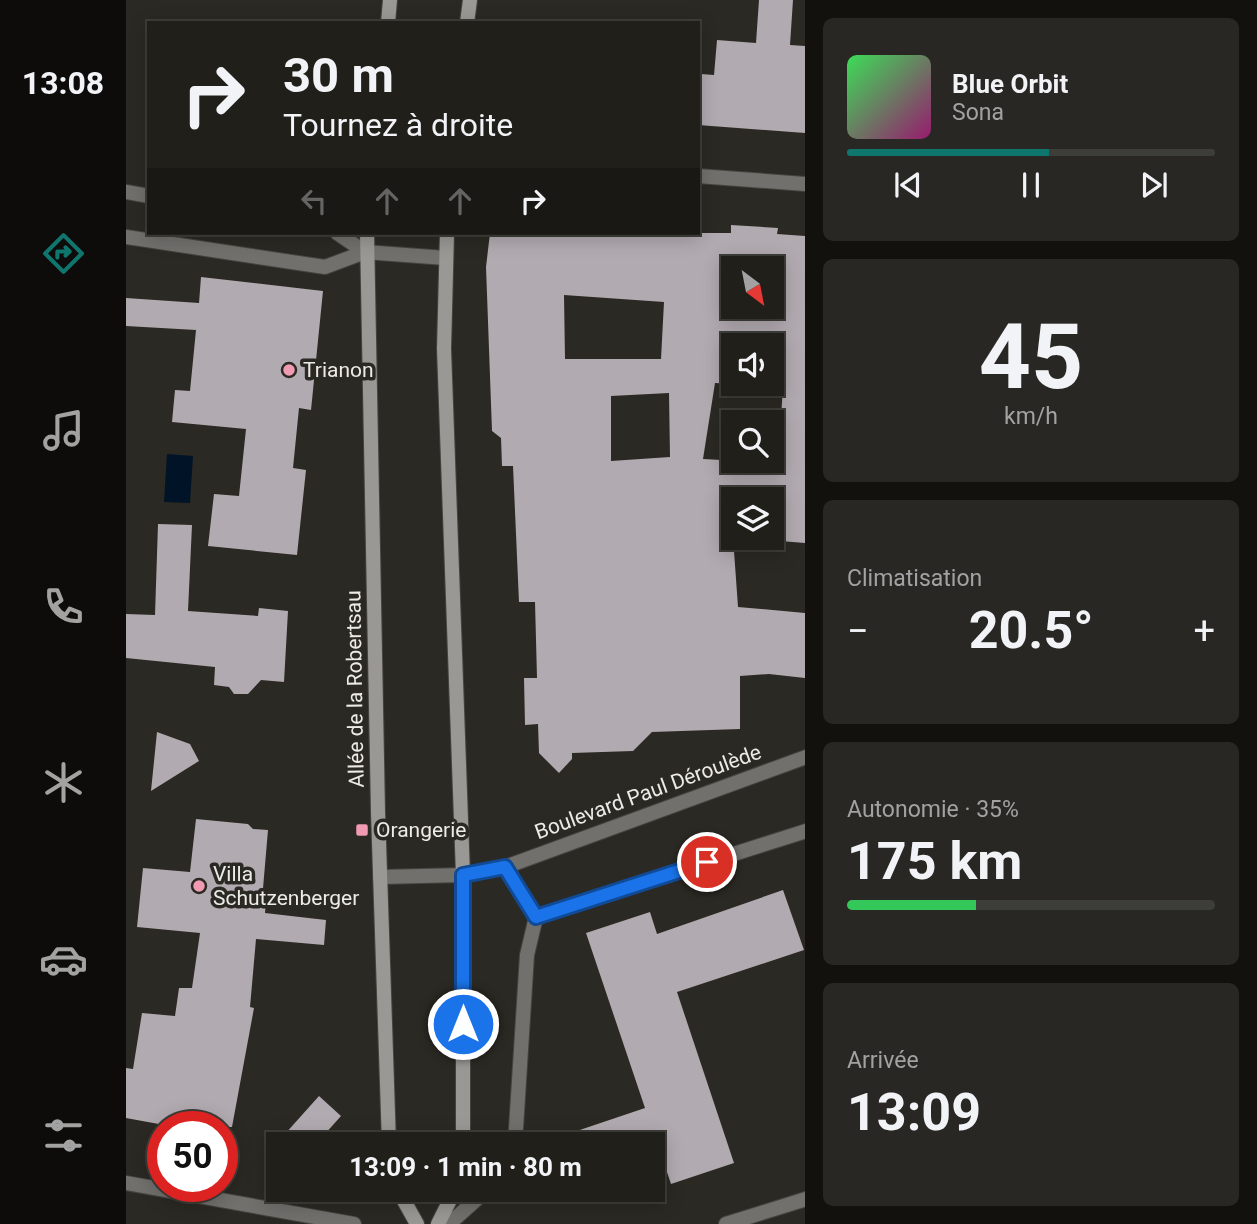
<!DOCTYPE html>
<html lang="fr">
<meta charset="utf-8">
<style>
body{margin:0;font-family:Roboto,sans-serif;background:#282723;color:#f1f3f6;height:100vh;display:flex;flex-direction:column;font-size:26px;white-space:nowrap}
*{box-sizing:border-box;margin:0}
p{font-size:23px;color:#a2a2a2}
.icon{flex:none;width:38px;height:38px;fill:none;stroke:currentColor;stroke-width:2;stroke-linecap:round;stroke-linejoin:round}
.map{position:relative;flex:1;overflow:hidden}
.side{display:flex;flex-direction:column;gap:18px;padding:18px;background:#12110e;width:452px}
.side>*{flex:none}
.top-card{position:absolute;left:21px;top:21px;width:553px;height:214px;border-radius:0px;box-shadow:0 4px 18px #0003,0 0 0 2px #3d3d39;background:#201f1a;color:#f1f3f6;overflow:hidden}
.needle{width:46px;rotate:148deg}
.controls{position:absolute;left:595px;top:256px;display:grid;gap:14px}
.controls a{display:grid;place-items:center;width:63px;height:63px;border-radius:0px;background:#201f1a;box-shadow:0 4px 18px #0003,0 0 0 2px #3d3d39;font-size:35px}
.speed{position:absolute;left:21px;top:1111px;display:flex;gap:14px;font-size:35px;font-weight:700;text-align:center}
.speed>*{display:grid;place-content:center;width:91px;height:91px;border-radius:50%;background:#201f1a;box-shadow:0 4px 18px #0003,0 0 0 2px #3d3d39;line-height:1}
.speed .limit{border:10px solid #d22;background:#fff;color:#111}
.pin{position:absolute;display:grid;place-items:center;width:60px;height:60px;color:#fff;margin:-30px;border:4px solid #fff;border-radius:50%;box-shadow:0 2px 7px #0007}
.me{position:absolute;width:77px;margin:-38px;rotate:0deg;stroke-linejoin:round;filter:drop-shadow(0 0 5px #0008)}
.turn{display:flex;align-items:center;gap:24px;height:147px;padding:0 21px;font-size:32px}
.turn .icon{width:91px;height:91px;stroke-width:2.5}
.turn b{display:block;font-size:49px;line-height:60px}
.lanes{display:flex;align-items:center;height:66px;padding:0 21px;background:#0003;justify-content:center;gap:35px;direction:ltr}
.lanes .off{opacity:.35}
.big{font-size:52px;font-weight:700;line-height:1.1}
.side .widget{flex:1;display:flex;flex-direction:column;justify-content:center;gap:10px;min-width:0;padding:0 24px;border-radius:10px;background:#282723}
.side .dial{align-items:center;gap:0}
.dial b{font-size:91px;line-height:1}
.song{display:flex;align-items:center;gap:21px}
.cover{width:84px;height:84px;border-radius:10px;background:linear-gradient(135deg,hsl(130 70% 55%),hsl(320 70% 35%))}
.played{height:7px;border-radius:4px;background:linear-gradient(90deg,#0f766e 55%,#3d3d39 55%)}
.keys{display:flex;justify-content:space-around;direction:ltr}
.heat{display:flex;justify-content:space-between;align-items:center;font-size:38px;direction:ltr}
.charge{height:10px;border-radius:5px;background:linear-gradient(90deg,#34c759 35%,#3d3d39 0)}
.trip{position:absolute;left:140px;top:1132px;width:399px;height:70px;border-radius:0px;background:#201f1a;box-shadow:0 4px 18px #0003,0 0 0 2px #3d3d39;font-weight:700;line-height:70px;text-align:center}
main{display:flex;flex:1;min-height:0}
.dock{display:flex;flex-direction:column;width:126px;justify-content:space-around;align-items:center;background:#0d0c0a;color:#a2a2a2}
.dock .icon{width:49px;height:49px}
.dock .active{color:#0f766e}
.dock b{font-size:32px;color:#f1f3f6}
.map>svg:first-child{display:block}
</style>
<main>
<nav class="dock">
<b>13:08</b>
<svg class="icon active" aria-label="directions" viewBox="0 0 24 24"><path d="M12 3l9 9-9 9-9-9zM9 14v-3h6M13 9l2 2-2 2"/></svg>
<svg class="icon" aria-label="music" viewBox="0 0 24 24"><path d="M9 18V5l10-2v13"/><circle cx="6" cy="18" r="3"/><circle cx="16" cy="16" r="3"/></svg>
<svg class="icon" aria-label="phone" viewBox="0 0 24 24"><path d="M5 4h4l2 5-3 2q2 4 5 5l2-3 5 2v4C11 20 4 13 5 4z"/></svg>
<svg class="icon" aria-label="climate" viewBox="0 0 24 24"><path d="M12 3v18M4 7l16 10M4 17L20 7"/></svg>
<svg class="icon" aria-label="car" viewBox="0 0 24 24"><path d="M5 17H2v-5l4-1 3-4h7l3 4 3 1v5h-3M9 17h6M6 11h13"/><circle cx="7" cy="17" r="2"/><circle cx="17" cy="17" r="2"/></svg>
<svg class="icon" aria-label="filters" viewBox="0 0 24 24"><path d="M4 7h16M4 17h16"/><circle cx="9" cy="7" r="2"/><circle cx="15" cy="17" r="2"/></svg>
</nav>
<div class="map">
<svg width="680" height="1224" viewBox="0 0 680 1224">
<rect width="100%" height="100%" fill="#2b2923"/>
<!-- water -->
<path fill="#001327" d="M41 454 67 456 64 503 38 502Z"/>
<!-- building -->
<path fill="#b1aab0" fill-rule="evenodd" d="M633 0H667L664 45 680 46V133L572 125 575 74 588 75 591 40 630 43Z
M605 225 652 228 651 234 680 236V543L607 537 612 607 680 613V678L643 674 614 676V729L526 732 507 751 446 753V759L433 773 413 753 412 724 399 725 398 678H411L409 602H393L387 466H376L375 438 366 431 360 267 364 233H605ZM607 268H646V306H607ZM438 295 538 302 535 359H439ZM607 345H646V383H607ZM589 383 657 387 652 463 577 459ZM543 393 544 457 485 461V396ZM607 499H646V537H607Z
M75 277 197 291 185 410 173 408 167 468 180 470 171 555 82 546 88 494 113 496 120 429 46 422 49 390 64 391 70 330 0 326V298L73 303Z
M32 524 66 525 62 611 132 616 133 608 162 611 158 682 135 680 122 694H108L103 687 88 685 89 667 0 658V614L29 615Z
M31 732 64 744 73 761 25 791Z
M70 819 122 824 127 829 142 830 136 900 140 901 139 913 200 920 198 945 130 939 124 1007 128 1008 106 1127H49L0 1118V1068L7 1069 16 1013 49 1016 53 988H66L74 933 11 927 17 868 64 872Z
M657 890 678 950 551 992 608 1163 545 1184 539 1166 527 1170V1144H429L427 1139 519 1108 460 933 524 912 531 934Z
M193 1096 215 1116 190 1144H150Z
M444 1190H469L446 1198Z"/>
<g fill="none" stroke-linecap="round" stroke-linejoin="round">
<defs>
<path id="lane" d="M379 867 410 917 401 955 389 1144
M323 1224 361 1190"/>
<path id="street" d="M572 176 680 184
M0 192 23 196
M211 233 239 252
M0 237 199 267 239 252 320 258
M254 877 337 875 379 867 680 757
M410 917 680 831
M0 1183 228 1224
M600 1224 680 1199"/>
<path id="secondary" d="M262 23 264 0
M341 23 344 0
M241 233 252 812 263 1144
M321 233 318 349 337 875V1144
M272 1190 291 1224
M312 1224 329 1190"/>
</defs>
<!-- lane casing -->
<use href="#lane" stroke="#46443f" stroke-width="16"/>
<!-- street casing -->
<use href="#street" stroke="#46443f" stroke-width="16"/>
<!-- secondary casing -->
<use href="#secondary" stroke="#46443f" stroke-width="16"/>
<!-- lane -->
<use href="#lane" stroke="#71706d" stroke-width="14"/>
<!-- street -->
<use href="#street" stroke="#71706d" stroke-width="14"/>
<!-- secondary -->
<use href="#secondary" stroke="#9a9894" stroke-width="14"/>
</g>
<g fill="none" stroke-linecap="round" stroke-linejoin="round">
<defs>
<path id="route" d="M337 1024V875L379 867 410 917 581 862"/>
</defs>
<!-- route casing -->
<use href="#route" stroke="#114b97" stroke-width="18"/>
<!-- route -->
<use href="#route" stroke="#1a73e8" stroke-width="12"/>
</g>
<!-- markers -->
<g fill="#f19ab3" stroke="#2b2923" stroke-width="2.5">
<circle cx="163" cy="370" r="7"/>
<rect x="229" y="823" width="14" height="14" rx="3.5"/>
<circle cx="73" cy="886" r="7"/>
</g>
<g text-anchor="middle" stroke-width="7" stroke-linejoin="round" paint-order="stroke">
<!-- poi labels -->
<g font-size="21" fill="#edebe8" stroke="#2b2923" text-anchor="start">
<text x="177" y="377">Trianon</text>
<text x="250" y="837">Orangerie</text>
<text x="87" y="881">Villa<tspan x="87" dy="24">Schutzenberger</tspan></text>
</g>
<!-- street labels -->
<g font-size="21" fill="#edebe8" stroke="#2b2923">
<text transform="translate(229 689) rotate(-91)" y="7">Allée de la Robertsau</text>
<text transform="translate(522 792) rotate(-20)" y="7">Boulevard Paul Déroulède</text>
</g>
</g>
</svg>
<div class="controls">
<a><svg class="needle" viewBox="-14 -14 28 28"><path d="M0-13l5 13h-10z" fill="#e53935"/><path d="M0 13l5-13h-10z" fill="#a2a2a2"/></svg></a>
<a><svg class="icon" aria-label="sound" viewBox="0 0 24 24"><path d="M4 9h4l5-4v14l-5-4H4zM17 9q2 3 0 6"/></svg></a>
<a><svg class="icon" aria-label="search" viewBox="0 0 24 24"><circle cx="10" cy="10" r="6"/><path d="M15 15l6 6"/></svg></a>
<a><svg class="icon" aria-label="layers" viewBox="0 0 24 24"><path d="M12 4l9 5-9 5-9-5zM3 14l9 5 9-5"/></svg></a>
</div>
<div class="speed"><div class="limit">50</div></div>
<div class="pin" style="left:581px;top:862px;background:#d93025"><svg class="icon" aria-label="arrive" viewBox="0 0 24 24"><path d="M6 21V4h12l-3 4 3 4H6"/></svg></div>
<svg class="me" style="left:337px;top:1024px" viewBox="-20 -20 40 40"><circle r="17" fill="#1a73e8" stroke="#fff" stroke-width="3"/><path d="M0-11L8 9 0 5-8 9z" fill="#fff"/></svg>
<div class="trip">13:09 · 1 min · 80 m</div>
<div class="top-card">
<div class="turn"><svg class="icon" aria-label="right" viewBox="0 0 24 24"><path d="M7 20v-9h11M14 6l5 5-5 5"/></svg><div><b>30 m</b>Tournez à droite</div></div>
<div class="lanes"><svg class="icon off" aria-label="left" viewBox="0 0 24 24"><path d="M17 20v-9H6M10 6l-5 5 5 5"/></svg><svg class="icon off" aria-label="ahead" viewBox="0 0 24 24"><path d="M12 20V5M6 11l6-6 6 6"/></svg><svg class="icon off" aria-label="ahead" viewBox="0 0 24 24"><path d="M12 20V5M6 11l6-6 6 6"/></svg><svg class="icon" aria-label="right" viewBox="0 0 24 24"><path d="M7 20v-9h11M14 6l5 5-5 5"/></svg></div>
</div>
</div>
<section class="side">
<div class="widget">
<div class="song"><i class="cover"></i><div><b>Blue Orbit</b><p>Sona</p></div></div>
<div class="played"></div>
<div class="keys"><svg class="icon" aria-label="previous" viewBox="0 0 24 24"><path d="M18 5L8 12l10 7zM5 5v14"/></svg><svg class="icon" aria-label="pause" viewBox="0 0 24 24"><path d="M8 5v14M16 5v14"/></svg><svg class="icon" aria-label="next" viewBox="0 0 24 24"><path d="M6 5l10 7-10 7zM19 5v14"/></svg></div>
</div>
<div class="widget dial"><b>45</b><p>km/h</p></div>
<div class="widget"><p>Climatisation</p>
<div class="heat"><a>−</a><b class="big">20.5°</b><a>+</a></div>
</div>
<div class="widget"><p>Autonomie · 35%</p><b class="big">175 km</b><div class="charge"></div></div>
<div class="widget"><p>Arrivée</p><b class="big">13:09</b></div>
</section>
</main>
